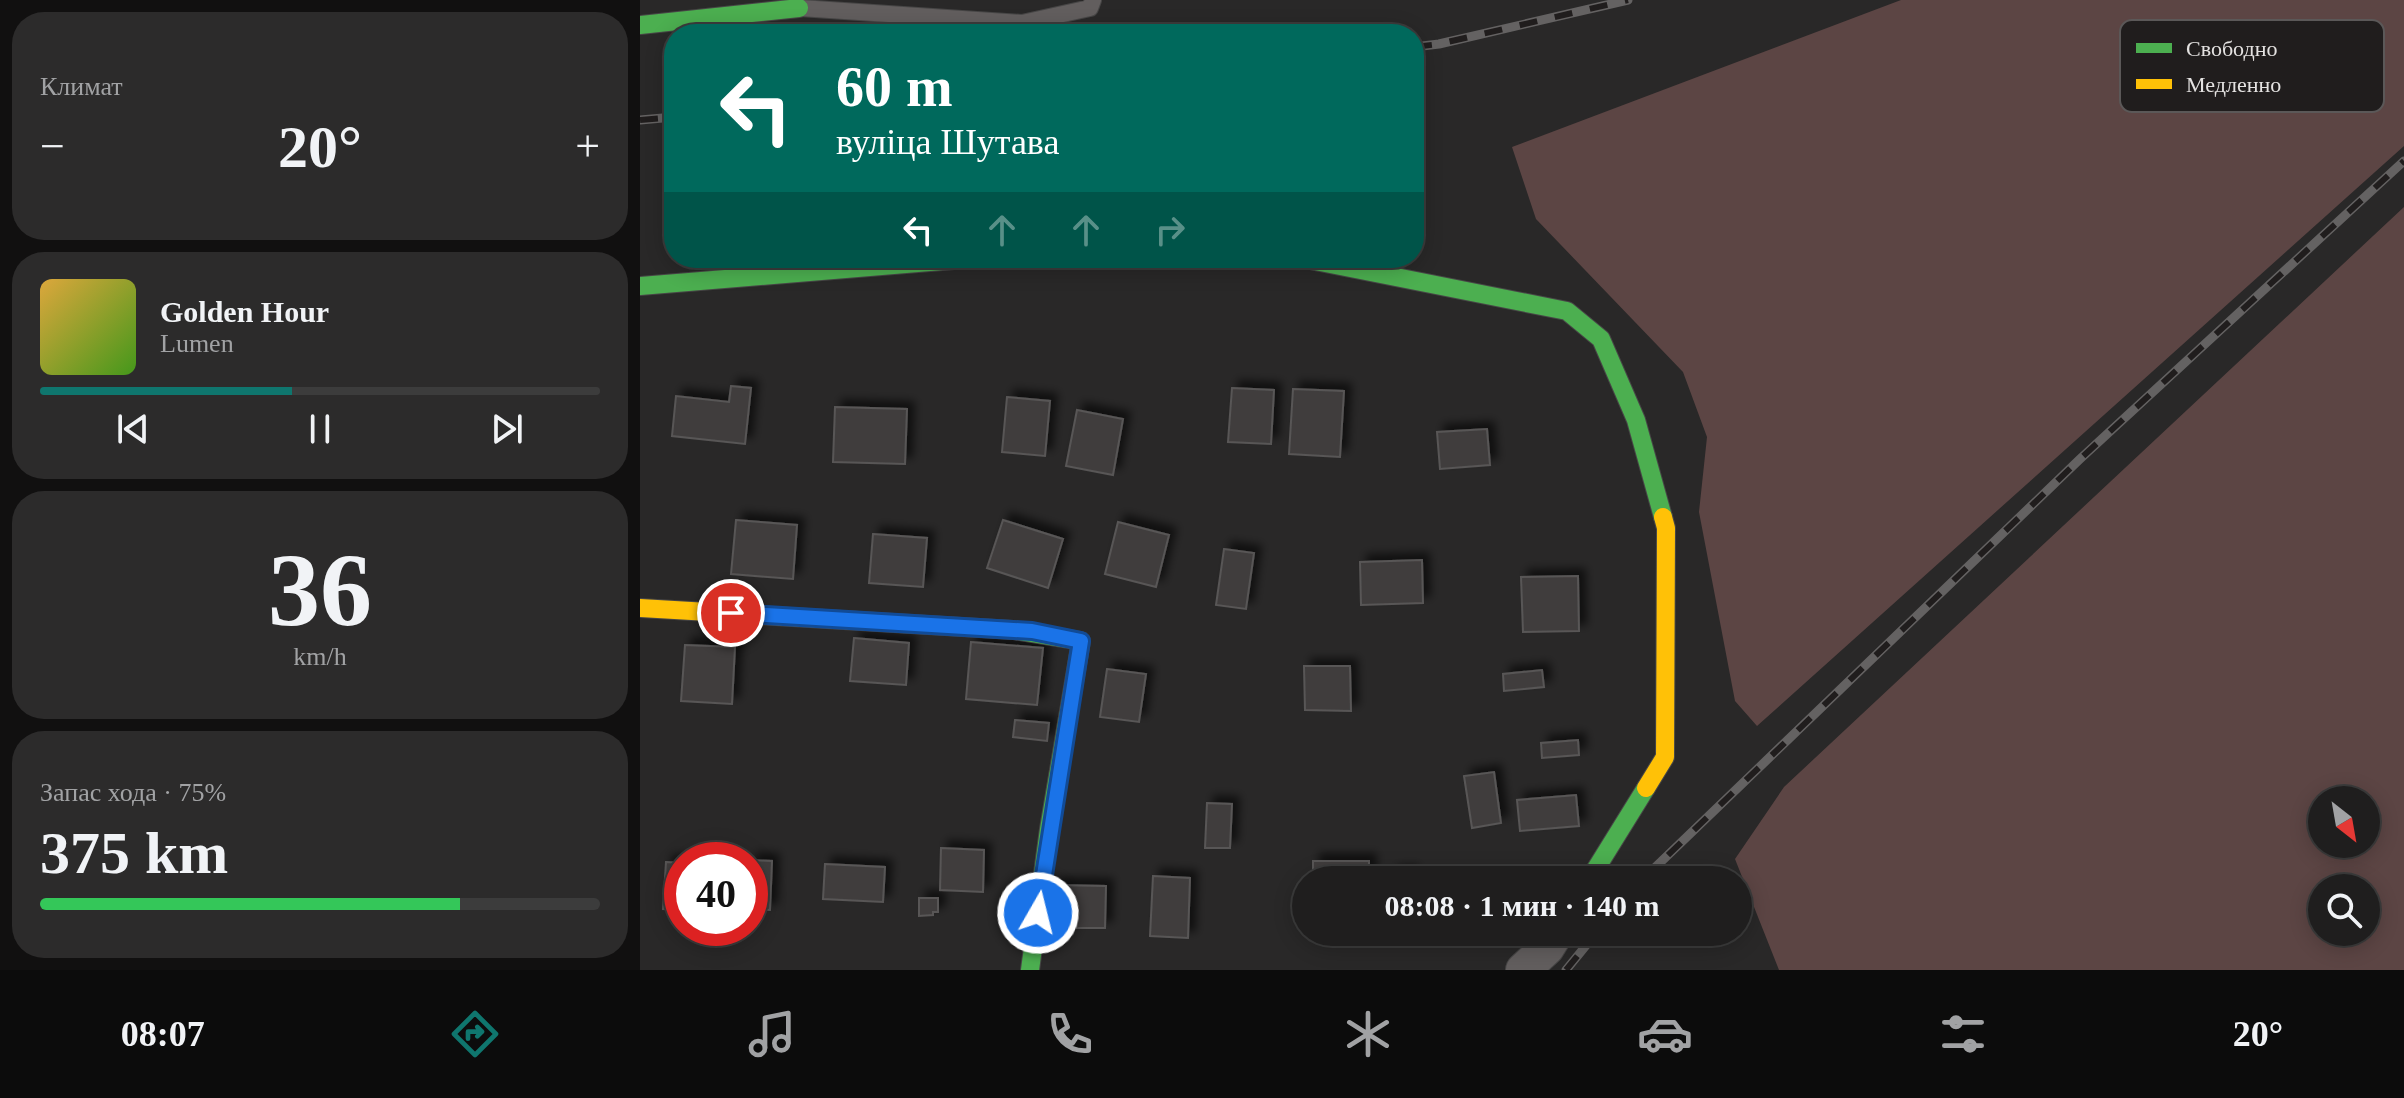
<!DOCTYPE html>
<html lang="ru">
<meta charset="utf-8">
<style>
body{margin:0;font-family:"Times New Roman",serif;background:#2c2b2b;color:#f1f3f6;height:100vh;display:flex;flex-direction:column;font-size:30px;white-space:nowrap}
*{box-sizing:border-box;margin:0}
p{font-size:26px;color:#a1a2a4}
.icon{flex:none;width:44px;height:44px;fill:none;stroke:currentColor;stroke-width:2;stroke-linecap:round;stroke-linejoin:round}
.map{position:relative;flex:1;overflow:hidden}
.drawer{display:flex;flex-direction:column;gap:12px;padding:12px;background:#111010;width:640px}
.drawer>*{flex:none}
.guide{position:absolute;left:24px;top:24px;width:760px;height:244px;border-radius:32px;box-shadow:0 4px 20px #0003,0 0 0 2px #3c3c3c;background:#00695c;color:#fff;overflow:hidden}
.needle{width:52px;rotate:149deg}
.buttons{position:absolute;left:1668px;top:786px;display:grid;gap:16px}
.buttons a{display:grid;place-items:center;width:72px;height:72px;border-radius:50%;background:#1f1e1e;box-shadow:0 4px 20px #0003,0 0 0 2px #3c3c3c;font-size:40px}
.speed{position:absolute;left:24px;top:842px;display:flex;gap:16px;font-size:40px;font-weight:700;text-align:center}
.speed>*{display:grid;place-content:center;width:104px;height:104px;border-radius:50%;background:#1f1e1e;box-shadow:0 4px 20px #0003,0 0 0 2px #3c3c3c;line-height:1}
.speed .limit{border:12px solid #d22;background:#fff;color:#111}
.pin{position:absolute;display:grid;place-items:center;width:68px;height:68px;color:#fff;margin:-34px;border:4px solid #fff;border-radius:50%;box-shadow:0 2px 8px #0007}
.me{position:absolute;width:88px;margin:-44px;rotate:8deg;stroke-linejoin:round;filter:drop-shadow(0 0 6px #0008)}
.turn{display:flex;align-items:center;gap:28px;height:168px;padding:0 40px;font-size:36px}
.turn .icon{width:104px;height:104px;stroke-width:2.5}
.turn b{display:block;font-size:56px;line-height:68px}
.lanes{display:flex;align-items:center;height:76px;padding:0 40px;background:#0003;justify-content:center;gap:40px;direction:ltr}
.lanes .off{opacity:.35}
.big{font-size:60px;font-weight:700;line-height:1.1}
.drawer .card{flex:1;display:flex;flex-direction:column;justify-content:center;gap:12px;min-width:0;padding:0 28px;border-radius:32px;background:#2c2b2b}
.drawer .dial{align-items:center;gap:0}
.dial b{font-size:104px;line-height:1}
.song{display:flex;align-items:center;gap:24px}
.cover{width:96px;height:96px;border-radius:12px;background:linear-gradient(135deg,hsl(40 70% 55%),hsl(100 70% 35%))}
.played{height:8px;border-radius:4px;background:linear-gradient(90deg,#0f766e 45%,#3c3c3c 45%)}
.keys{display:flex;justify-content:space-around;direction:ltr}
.heat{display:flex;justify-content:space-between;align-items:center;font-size:44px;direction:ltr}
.charge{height:12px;border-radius:6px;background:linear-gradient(90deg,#34c759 75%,#3c3c3c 0)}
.trip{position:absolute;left:652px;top:866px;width:460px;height:80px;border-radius:40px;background:#1f1e1e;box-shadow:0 4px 20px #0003,0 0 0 2px #3c3c3c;font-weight:700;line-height:80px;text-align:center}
.menu{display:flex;height:128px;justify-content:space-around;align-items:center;background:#0c0c0c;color:#a1a2a4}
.menu .icon{width:56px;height:56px}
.menu .active{color:#0f766e}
.menu b{font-size:36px;color:#f1f3f6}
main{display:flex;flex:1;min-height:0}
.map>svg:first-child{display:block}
</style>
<main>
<section class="drawer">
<div class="card"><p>Климат</p>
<div class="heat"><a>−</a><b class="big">20°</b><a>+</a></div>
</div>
<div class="card">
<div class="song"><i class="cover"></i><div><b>Golden Hour</b><p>Lumen</p></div></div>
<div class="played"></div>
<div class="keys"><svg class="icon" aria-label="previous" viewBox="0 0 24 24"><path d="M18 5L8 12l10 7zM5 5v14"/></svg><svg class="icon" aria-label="pause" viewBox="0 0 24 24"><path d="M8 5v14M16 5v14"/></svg><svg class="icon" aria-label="next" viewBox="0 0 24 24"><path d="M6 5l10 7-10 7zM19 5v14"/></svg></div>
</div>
<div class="card dial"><b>36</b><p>km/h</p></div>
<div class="card"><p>Запас хода · 75%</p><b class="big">375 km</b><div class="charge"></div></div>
</section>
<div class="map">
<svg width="1764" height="970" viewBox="0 0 1764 970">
<defs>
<filter id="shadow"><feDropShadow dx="7" dy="-7" stdDeviation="4" flood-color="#0009"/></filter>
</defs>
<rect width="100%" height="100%" fill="#292828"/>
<!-- green -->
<path fill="#5c4544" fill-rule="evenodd" d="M1261 0H1764V146L1117 726 1095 701 1059 512 1067 437 1043 372 896 219 872 147Z
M1764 207V970H1139L1095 859 1144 787ZM1682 800H1726V844H1682ZM1682 888H1726V932H1682Z"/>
<!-- building -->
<path fill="#403e3e" stroke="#585656" stroke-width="2" filter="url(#shadow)" d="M91 386 111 388 105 444 32 436 36 396 89 402Z
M592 388 634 390 631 444 588 442Z
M653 389 704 391 700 457 649 454Z
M367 397 410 401 405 456 362 452Z
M195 407 267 409 265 464 193 462Z
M437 410 483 419 473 475 426 466Z
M847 429 850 465 800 469 797 432Z
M96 520 157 525 153 579 91 574Z
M363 520 423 539 408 588 347 568Z
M478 522 529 535 516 587 465 574Z
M233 534 287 538 283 587 229 583Z
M584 549 614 553 606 609 576 605Z
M782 560 783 603 721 605 720 562Z
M938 576 939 631 883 632 881 577Z
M214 638 269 643 266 685 210 681Z
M331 642 403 648 397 705 326 699Z
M45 645 95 647 92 704 41 701Z
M664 666H710L711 711 665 710Z
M467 669 506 674 499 722 460 717Z
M902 670 904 687 864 691 863 674Z
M375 720 409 723 407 741 373 737Z
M938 740 939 755 902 758 901 743Z
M854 772 861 823 832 828 824 776Z
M936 795 939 826 880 831 877 800Z
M567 803 592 804 590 848H565Z
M301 848 344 850 343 892 300 890Z
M110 860 132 861 130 910 110 909Z
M673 861H729V880H673Z
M26 862 42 863V910L23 909Z
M185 864 245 867 243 902 183 899Z
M771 873V880H751V874Z
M513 876 550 878 548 938 510 936Z
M415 885 466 886 465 928H437V909H415Z
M279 898H298V912H293V915L279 916Z"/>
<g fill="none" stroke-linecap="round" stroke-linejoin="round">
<defs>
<path id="lane" d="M160 8 382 23 450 8 453 0"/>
<path id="street" d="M883 970 907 948 917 932"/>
<path id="fast" d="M0 25 159 8
M660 258 927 311 961 339 996 420 1023 517
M0 286 338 258
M373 630 441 641 409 829 390 970
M949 880 1006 788"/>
<path id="slow" d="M0 608 373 630
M1006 788 1025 757 1026 528 1023 517"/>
</defs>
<!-- lane casing -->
<use href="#lane" stroke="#474646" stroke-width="18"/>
<!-- street casing -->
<use href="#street" stroke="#474646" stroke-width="36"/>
<!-- fast casing -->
<use href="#fast" stroke="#474646" stroke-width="20"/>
<!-- slow casing -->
<use href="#slow" stroke="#474646" stroke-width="20"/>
<!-- lane -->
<use href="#lane" stroke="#625e5e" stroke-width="16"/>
<!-- street -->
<use href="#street" stroke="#625e5e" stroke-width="34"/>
<!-- fast -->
<use href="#fast" stroke="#4caf50" stroke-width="18"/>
<!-- slow -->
<use href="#slow" stroke="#ffc107" stroke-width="18"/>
<defs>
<path id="rail" d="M774 47 799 44 988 0
M0 120 34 117
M1002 880 1440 459 1764 161
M926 970 957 932"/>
</defs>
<!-- rail casing -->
<use href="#rail" stroke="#646262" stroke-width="9"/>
<!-- rail -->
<use href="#rail" stroke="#201d1d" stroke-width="6" stroke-dasharray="18" stroke-linecap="butt"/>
</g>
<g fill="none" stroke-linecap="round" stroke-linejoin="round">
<defs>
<path id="route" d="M91 613 392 631 441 641 398 913"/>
</defs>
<!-- route casing -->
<use href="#route" stroke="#114b97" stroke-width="20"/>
<!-- route -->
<use href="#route" stroke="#1a73e8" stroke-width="14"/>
</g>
<!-- legend -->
<rect x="1480" y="20" width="264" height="92" rx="12" fill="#201d1d" stroke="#5b5858" stroke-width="2"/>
<rect x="1496" y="43" width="36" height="10" fill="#4caf50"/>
<rect x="1496" y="79" width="36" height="10" fill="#ffc107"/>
<g font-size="22" fill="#e4e2e1">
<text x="1546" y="56">Свободно</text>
<text x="1546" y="92">Медленно</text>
</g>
</svg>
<div class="buttons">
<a><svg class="needle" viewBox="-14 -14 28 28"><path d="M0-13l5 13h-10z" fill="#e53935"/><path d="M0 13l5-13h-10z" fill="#a1a2a4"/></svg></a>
<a><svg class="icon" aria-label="search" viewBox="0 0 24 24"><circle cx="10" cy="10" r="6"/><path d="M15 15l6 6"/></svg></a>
</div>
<div class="speed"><div class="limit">40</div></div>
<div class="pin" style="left:91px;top:613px;background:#d93025"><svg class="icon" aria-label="arrive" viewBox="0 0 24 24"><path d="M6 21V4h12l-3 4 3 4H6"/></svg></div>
<svg class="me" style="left:398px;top:913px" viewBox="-20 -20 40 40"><circle r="17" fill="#1a73e8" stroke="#fff" stroke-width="3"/><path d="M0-11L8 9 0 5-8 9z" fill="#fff"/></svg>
<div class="trip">08:08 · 1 мин · 140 m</div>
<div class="guide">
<div class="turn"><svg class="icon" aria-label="left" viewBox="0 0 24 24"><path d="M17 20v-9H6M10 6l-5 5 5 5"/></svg><div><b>60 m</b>вуліца Шутава</div></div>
<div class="lanes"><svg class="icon" aria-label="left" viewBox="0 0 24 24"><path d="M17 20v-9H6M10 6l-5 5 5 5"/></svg><svg class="icon off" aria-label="ahead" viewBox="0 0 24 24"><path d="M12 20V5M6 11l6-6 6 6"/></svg><svg class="icon off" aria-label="ahead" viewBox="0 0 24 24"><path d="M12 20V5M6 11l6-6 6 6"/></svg><svg class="icon off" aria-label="right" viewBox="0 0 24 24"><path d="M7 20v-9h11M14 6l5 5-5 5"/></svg></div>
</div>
</div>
</main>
<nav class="menu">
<b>08:07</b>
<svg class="icon active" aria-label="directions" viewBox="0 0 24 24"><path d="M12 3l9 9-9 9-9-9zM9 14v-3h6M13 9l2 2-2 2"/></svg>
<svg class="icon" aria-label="music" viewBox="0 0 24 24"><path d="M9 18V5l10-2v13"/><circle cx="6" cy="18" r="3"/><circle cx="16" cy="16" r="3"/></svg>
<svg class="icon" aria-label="phone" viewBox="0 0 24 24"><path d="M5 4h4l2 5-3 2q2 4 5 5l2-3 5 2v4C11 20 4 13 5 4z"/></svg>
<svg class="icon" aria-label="climate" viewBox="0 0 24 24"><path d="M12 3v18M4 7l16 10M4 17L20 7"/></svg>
<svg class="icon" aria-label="car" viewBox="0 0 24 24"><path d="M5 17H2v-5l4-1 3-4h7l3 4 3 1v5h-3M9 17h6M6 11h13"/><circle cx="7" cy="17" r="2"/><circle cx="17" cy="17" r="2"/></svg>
<svg class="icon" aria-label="filters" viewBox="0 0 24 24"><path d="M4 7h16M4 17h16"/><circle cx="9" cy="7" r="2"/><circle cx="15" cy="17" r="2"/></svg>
<b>20°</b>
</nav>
